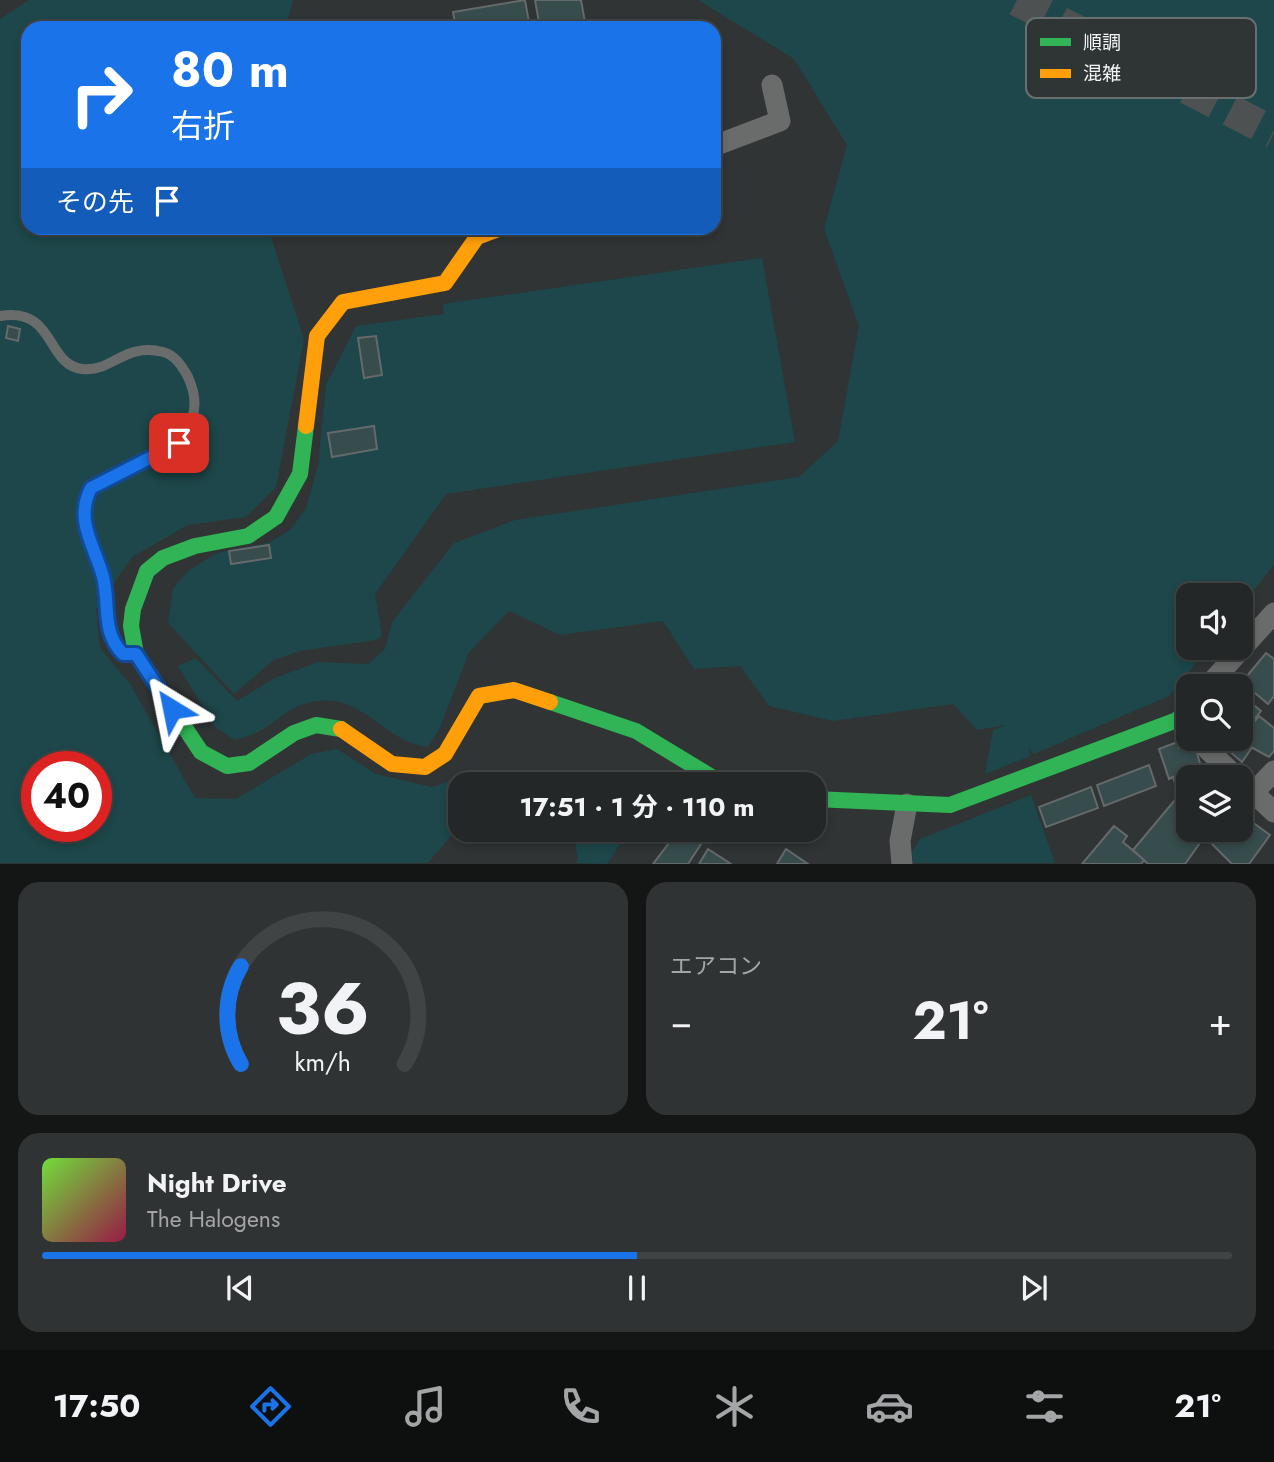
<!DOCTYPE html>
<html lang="ja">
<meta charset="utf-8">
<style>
body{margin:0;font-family:Jost,"Noto Sans JP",sans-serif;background:#303333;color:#f1f3f6;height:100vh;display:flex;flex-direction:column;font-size:26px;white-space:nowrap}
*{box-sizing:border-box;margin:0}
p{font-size:23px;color:#a3a5a7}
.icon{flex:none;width:38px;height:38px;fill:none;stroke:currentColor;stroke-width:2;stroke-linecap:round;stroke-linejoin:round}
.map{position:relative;height:864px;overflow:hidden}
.panel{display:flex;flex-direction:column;gap:18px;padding:18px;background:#141515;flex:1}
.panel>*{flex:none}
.banner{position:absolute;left:21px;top:21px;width:700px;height:214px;border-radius:21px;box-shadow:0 4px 10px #0003,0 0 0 2px #414444;background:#1a73e8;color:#fff;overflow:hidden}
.tools{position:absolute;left:1176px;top:583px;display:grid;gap:14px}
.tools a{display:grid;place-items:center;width:77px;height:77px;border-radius:14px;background:#242727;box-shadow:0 4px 10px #0003,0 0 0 2px #414444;font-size:35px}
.speed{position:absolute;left:21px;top:751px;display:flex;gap:14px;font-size:35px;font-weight:700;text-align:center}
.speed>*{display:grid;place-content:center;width:91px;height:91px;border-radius:50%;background:#242727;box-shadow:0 4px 10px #0003,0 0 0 2px #414444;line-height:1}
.speed .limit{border:10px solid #d22;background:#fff;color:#111}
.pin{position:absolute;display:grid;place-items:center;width:60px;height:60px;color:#fff;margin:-30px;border-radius:14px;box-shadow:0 4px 10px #0006}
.me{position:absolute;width:77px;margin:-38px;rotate:325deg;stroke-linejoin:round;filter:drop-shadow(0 0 5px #0008)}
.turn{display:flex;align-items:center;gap:24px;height:147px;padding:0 35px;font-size:32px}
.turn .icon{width:91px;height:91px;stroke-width:2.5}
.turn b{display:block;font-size:49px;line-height:60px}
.then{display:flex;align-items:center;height:66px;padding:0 35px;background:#0003;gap:14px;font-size:26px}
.big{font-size:52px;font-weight:700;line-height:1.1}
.panel .tile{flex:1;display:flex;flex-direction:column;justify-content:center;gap:10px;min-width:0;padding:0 24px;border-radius:21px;background:#303333}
.panel .dial{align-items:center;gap:0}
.dial svg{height:182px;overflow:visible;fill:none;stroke:#414444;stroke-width:7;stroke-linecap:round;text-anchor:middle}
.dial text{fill:#f1f3f6;stroke:none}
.song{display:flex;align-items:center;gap:21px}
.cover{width:84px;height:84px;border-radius:10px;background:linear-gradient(135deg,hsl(100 70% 55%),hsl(340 70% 35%))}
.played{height:7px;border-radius:4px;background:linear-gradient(90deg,#1a73e8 50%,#414444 50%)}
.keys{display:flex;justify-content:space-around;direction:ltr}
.heat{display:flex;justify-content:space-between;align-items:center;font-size:38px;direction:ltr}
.panel .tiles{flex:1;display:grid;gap:18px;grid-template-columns:1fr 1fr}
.tile:last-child{grid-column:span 2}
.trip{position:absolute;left:448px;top:772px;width:378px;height:70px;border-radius:21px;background:#242727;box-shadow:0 4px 10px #0003,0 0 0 2px #414444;font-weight:700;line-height:70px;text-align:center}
.menu{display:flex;height:112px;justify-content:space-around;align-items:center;background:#0e1010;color:#a3a5a7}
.menu .icon{width:49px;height:49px}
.menu .current{color:#1a73e8}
.menu b{font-size:32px;color:#f1f3f6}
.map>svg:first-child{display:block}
</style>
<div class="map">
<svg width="1274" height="864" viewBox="0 0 1274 864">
<rect width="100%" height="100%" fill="#303434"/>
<!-- green -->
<path fill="#1d474a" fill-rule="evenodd" d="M29 0H293L286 28H28V228H268L304 339 276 487 246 517 188 525 132 557 96 609 100 648 130 684 195 798 236 799 311 754 337 749 376 774 432 787 477 772V784H460V825L428 863H0V19ZM37 766H96V826H37Z
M698 0H1274V565L1241 606V595H1188V648H1208L1169 696 1034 754 1028 748 1031 756 985 774 993 730 1007 725 977 730 953 704 833 721 769 706 740 666 694 669 663 621 560 635 509 611 469 652 440 728 428 747C379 741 360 684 301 705 287 710 274 723 260 731 253 735 243 737 235 740L216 728 178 666 196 658 237 701 275 678 318 662 368 664 385 649 392 622 454 543 515 520 799 477 838 441 859 326 824 229 847 145 794 59Z
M762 258 795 442 446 494 375 594 382 635 376 640 300 651 274 660 234 694 168 623 173 588 188 571 217 553 271 542 291 529 306 508 318 465 326 385 356 326 444 314 443 304Z
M1031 795 1055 863H913L912 852 920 839Z
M573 830H629L607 864 575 863 578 860Z"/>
<!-- building -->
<path fill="#364c4d" stroke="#656969" stroke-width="2" d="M525 0 530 28H456L453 12Z
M535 0H581L586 28H540Z
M8 326 20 329 18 341 6 338Z
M376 336 382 375 364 378 358 338Z
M374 426 377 449 332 457 328 433Z
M269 545 271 558 231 564 229 551Z
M1266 653 1274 659V696L1268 704 1242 682Z
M1241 695 1261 711 1241 736Z
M1259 716 1274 728V751L1269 757 1249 746 1252 743 1243 736Z
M1239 739 1251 749 1242 762 1229 751Z
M1177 742 1179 748 1189 745 1193 751 1196 750 1203 773 1175 783 1173 777 1169 779 1159 749Z
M1149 765 1156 786 1104 806 1097 785Z
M1091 787 1098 808 1046 827 1039 807Z
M1174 801 1188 811V830H1198L1205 836 1185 864H1148L1133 850Z
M1241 814 1270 835 1249 864H1232L1198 830H1241Z
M1114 826 1127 836 1123 842 1144 860 1141 864H1082Z
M679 830H684L703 841 688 864H653Z
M708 849 731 864H699Z
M786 849 808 864H777Z"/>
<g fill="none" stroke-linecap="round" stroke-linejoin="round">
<!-- secondary-tunnel -->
<path stroke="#4d5151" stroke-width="32" stroke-dasharray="32 16" stroke-linecap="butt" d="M1017 0 1274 133"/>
<!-- lane -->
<path stroke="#6a6b6b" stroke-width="10" d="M0 316C56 307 45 364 82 369 111 373 124 342 163 352 175 355 182 366 188 377 194 390 197 404 192 418 189 426 185 435 180 441 168 453 129 466 113 474 105 478 96 482 91 488 70 514 98 555 103 579 109 606 101 633 123 654H129"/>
<!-- street -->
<path stroke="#6a6b6b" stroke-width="21" d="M714 146 780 121 772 85
M1208 686 1274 613
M1196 738 1236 777
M1241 781 1274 812
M1253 793 1274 771
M902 864 900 841 907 804"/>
<!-- fast -->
<path stroke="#30b455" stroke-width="16" d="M306 426 300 474 276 517 248 536 195 546 163 558 147 571 133 609 131 626 136 654 201 752 227 766 249 763 294 733 316 725 341 729
M550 702 636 731 720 782 732 784
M814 799 950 805 1177 720 1188 708"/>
<!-- slow -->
<path stroke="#ff9f0a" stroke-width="16" d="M306 426 317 336 343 302 445 283 477 237 501 228
M341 729 392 764 425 767 445 754 479 696 514 690 550 702"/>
</g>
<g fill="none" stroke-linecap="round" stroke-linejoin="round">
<defs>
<path id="route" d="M172 709 136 654H123C101 632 110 604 103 577 95 546 74 521 91 488L179 443"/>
</defs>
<!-- route casing -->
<use href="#route" stroke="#114b97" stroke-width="18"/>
<!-- route -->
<use href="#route" stroke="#1a73e8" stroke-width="12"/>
</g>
<!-- legend -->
<rect x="1026" y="18" width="230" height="80" rx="10" fill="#2f3535" stroke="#696e6e" stroke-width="2"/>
<rect x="1040" y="38" width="31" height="8" fill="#30b455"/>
<rect x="1040" y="69" width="31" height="9" fill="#ff9f0a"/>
<g font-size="19" fill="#f0f4f4">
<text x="1083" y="49">順調</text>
<text x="1083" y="80">混雑</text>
</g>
</svg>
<div class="tools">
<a><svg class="icon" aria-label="sound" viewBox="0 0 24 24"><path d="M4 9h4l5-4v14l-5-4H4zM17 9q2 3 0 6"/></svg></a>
<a><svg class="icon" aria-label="search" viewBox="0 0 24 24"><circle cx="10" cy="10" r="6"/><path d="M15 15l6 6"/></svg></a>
<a><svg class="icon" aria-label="layers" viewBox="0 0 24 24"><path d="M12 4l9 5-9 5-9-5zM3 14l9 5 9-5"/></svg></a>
</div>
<div class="speed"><div class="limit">40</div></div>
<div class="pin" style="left:179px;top:443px;background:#d93025"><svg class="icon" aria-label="arrive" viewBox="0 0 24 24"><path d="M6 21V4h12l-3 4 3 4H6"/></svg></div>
<svg class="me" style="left:172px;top:709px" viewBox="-20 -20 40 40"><path d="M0-17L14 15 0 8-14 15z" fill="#1a73e8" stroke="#fff" stroke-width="4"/></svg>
<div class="trip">17:51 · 1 分 · 110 m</div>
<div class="banner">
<div class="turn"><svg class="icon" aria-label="right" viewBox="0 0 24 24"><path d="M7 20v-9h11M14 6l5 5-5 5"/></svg><div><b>80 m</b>右折</div></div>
<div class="then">その先<svg class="icon" aria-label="arrive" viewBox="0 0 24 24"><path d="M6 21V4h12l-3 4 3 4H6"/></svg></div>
</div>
</div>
<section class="panel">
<div class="tiles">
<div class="tile dial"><svg viewBox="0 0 100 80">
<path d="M14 69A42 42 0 1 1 86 69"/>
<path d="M14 69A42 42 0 0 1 14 26" stroke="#1a73e8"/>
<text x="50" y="56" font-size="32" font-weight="700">36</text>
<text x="50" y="72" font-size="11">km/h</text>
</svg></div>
<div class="tile"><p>エアコン</p>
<div class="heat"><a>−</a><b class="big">21°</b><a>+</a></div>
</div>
<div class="tile">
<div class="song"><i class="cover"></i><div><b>Night Drive</b><p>The Halogens</p></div></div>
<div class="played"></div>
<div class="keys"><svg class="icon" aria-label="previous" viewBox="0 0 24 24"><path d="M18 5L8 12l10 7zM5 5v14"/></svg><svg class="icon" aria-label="pause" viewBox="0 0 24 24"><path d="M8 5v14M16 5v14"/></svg><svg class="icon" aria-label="next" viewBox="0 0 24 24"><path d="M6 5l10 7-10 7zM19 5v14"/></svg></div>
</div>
</div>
</section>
<nav class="menu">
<b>17:50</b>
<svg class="icon current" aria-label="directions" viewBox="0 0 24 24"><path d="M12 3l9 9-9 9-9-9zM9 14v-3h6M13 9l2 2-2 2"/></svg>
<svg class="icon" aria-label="music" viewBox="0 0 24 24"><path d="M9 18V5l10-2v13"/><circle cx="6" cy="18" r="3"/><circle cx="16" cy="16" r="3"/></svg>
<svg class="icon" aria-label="phone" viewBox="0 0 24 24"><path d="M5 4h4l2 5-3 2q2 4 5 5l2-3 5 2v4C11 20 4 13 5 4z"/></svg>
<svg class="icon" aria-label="climate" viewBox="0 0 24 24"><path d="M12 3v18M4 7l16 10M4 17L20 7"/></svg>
<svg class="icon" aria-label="car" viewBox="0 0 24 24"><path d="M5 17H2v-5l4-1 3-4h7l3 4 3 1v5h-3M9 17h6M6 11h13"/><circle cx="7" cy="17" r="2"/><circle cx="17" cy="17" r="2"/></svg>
<svg class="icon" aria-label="filters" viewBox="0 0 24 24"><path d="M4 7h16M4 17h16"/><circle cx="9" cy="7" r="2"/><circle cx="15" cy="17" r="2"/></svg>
<b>21°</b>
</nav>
